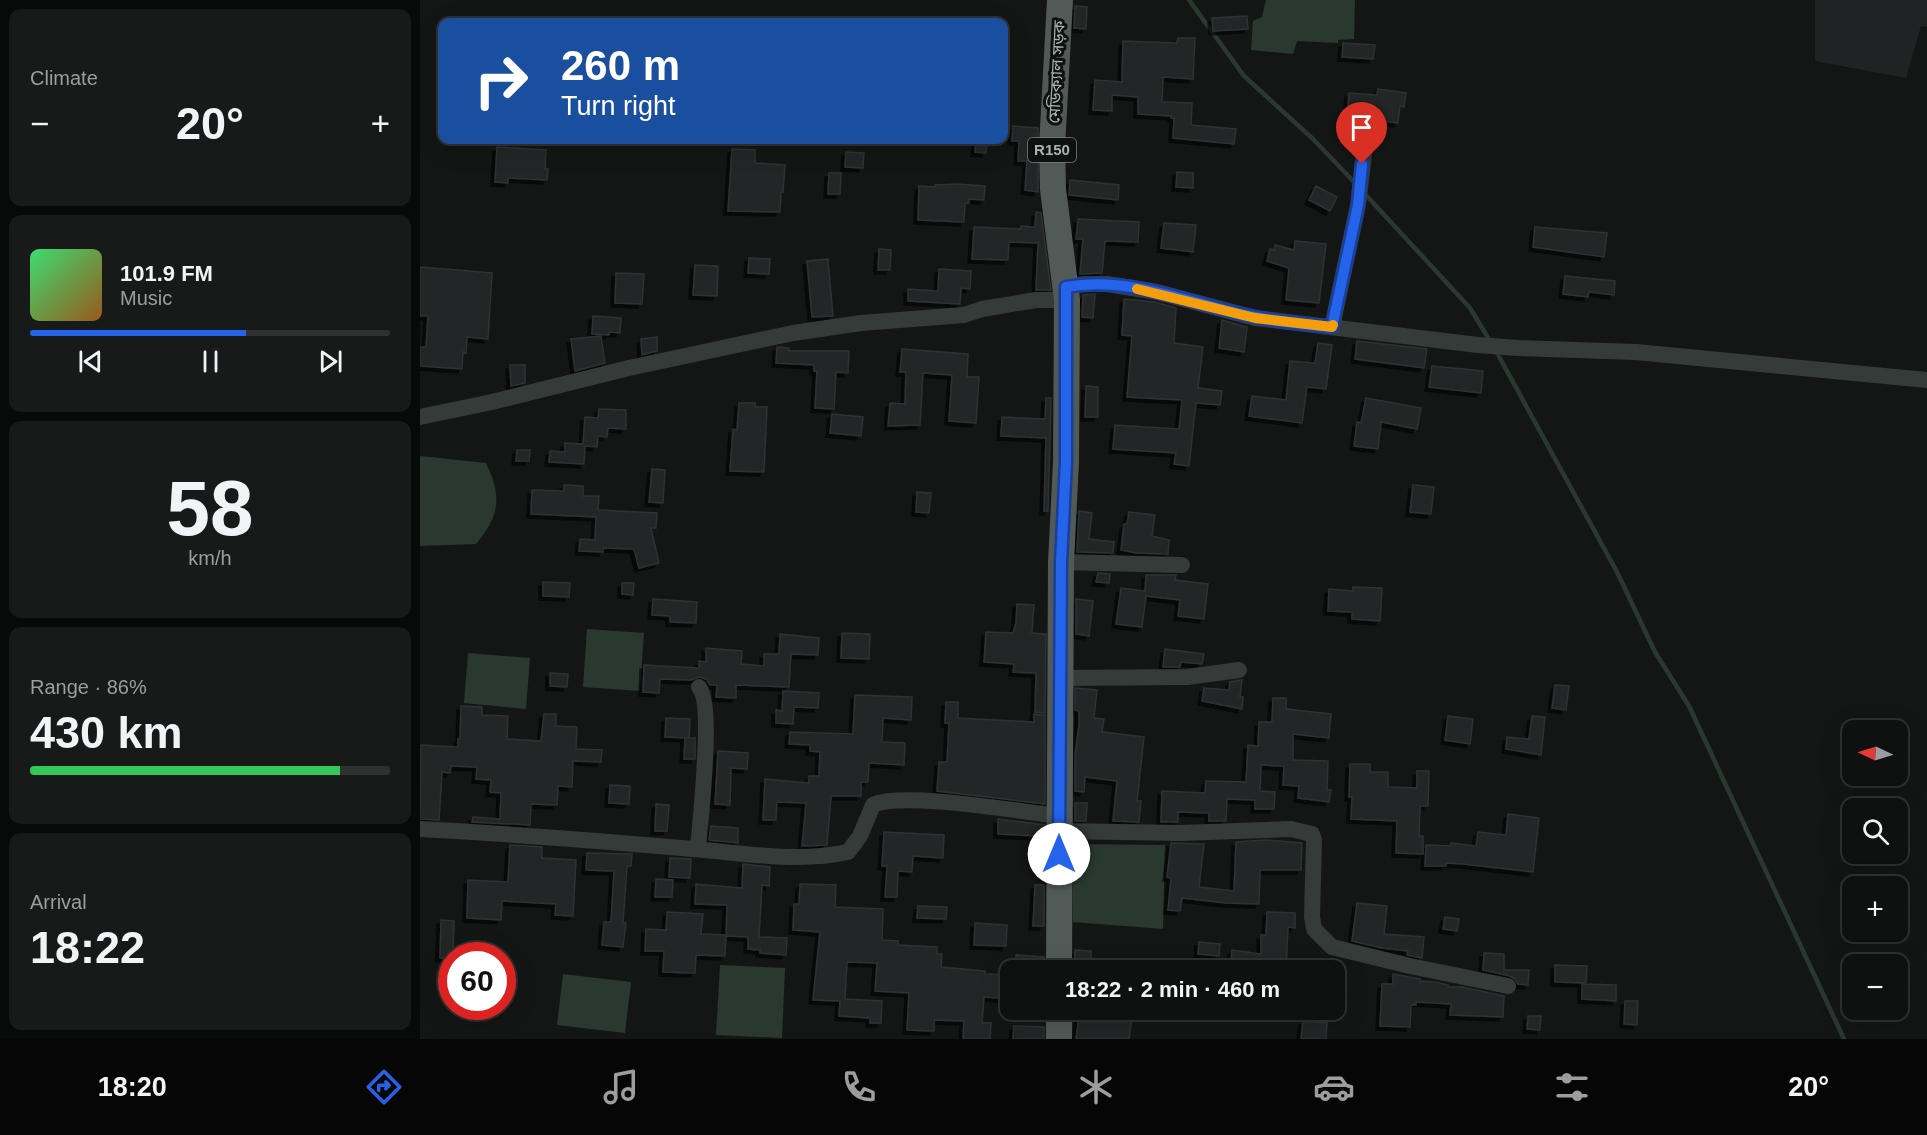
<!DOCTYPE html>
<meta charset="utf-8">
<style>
body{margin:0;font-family:Helvetica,"Noto Sans Bengali",sans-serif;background:#181919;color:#f1f3f6;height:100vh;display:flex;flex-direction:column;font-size:22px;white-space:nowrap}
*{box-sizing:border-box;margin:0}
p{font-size:20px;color:#9b9d9f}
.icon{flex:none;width:33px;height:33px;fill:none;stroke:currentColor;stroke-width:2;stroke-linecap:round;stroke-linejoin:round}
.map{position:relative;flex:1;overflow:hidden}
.side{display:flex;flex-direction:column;gap:9px;padding:9px;background:#080909;width:420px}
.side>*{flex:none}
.banner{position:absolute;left:18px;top:18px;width:570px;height:126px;border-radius:12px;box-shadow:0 6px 24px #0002,0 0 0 2px #2f3030;background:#1a4fa0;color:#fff;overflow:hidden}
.needle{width:39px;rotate:274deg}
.tools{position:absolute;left:1422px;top:720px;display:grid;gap:12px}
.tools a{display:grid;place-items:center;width:66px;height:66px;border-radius:12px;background:#0f1010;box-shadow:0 6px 24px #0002,0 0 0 2px #2f3030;font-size:30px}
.speed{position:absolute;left:18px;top:942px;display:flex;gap:12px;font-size:30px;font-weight:700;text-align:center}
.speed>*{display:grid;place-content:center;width:78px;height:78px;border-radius:50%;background:#0f1010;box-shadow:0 6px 24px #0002,0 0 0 2px #2f3030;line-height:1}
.speed .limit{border:9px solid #d22;background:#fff;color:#111}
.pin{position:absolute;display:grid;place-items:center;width:51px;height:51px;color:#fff;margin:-62px -26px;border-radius:50% 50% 50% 0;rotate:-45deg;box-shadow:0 0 6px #0007}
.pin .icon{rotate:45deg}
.me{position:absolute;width:66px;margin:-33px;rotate:0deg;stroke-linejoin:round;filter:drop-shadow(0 0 4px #0008)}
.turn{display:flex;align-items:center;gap:21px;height:126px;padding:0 24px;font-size:27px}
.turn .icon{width:78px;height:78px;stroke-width:2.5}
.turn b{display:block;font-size:42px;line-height:51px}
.big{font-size:45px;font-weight:600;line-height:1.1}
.side .widget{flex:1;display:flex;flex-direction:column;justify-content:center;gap:9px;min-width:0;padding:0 21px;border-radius:12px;background:#181919}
.side .dial{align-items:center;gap:0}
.dial b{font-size:78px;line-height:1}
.song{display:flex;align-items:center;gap:18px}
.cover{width:72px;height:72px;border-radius:9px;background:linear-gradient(135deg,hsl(140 70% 55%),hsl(30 70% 35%))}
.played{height:6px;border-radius:3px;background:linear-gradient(90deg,#2563eb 60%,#2f3030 60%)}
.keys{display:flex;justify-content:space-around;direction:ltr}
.heat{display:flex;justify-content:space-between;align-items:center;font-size:33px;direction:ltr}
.charge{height:9px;border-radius:4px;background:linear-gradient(90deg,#34c759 86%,#2f3030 0)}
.trip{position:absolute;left:580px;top:960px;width:345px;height:60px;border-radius:12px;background:#0f1010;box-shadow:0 6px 24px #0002,0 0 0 2px #2f3030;font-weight:600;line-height:60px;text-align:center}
.tab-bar{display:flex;height:96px;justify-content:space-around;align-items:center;background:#060606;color:#9b9d9f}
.tab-bar .icon{width:42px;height:42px}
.tab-bar .selected{color:#2563eb}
.tab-bar b{font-size:27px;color:#f1f3f6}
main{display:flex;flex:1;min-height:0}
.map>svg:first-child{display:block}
</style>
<main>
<section class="side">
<div class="widget"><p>Climate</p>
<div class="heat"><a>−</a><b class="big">20°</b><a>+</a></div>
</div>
<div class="widget">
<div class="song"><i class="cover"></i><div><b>101.9 FM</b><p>Music</p></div></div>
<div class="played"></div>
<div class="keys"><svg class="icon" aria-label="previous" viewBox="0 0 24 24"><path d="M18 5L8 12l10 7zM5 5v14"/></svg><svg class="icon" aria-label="pause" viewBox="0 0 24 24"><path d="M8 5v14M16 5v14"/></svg><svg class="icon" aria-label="next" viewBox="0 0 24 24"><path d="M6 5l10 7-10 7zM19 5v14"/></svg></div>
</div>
<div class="widget dial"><b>58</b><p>km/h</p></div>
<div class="widget"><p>Range · 86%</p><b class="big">430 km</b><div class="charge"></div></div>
<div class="widget"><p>Arrival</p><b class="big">18:22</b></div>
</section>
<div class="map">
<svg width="1507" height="1039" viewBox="0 0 1507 1039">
<defs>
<filter id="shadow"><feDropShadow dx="-4" dy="4" stdDeviation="0" flood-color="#0009"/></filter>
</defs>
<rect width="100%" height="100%" fill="#141616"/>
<!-- built -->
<path fill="#202323" d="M1395 0H1507V27L1501 26 1486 78 1395 61Z"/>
<!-- water -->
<path fill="#2a3930" d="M846 0H935L934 39 918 40V43L877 41 873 54 831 50 833 21 842 17Z
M0 456 66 463C82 496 80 516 56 544L0 546Z
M167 629 224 633 220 691 163 687Z
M48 653 110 658 106 709 44 703Z
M653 844 745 845 743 929 653 922Z
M300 965 365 968 362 1038 296 1035Z
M143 974 211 982 205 1033 137 1025Z"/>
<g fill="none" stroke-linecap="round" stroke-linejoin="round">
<!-- stream -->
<path stroke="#2a3930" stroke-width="4.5" d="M769 0 824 76 893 139 936 184
M944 193 1050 308 1070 341
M1076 351 1197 572 1235 652 1269 706 1424 1039"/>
</g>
<!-- building -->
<path fill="#242727" stroke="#2e3232" stroke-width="1.5" filter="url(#shadow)" d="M655 6 667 7 666 29 654 28Z
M827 16 828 29 793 31 792 18Z
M758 38H775L773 79 743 77 742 102 772 103 771 125 816 129 814 144 753 138 754 118H751L752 116 718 114V97L692 95V111L673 110 675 80 702 82 703 41 757 43Z
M923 43 955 45 953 59 922 57Z
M958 89 986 93 984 107 980 106 978 123 954 120 956 108 928 105 929 93 957 95Z
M593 126 618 128V192L605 190 607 161H598L599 141H592Z
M556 140H567L566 153 555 152Z
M77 147 126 150 125 169H128L127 180 88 178V183L75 182Z
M312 149 335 150V163L365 165 363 192H361L360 212 308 211Z
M426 152 444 153 443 168 425 167Z
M757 172 773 173V188L756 187Z
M409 173H421L420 194H408Z
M650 180 699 185 698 200 649 195Z
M537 184 565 186 564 200 549 199V203H545L544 222 498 220 499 186 515 187V185Z
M896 186 917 197 910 211 889 200Z
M616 212 621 213 631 290H616L618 243 589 242 588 260 552 259 554 227 601 229V226L615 227Z
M658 219 719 222 718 242 685 241 682 273 660 274 663 239H656Z
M744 223 776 225 773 252 741 248Z
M1115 227 1187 233 1184 257 1113 247Z
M875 241 906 244 899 303 866 300 869 268 847 261 850 249 854 250 855 245 874 250Z
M459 249 471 250 470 270H458Z
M329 258 350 259 349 274 328 273Z
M408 259 413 316 392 317 387 261Z
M275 265 298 266 297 296 273 295Z
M0 267 72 273 68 339 47 337 46 353 43 352 42 369 0 366V347H6L8 316H0Z
M519 269 551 271 550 289 541 288 540 304 488 301V289L518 291Z
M196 273 224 274 222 304 195 303Z
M1145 276 1195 281 1194 295 1169 292 1168 297 1143 294Z
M675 294 673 318 662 317 663 295Z
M704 299 735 302 756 308 754 343 783 347 778 388 802 391 800 405 776 403 769 466 754 464 756 453 693 449 695 425 759 429 762 400 707 397 712 336 702 335Z
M173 316 201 318 200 333 189 332V335L172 334Z
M802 320 827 327 824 352 799 348Z
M181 336 185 363 155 371 151 339Z
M237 337V351L222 355 221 339Z
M937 341 1007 349 1004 368 935 359Z
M898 343 912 345 906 389 887 387 882 423 829 416 832 396 866 400 870 361 895 363Z
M357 347 369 348V351H429L428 373 416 372 414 409 395 408 397 371H394V365L356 363Z
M482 349 548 354 547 377H559L556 423 529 421 532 375 503 373 500 425 468 426 470 403 485 404 486 372H480Z
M90 365H105V383L91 386Z
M1012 366 1063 371 1061 393 1009 387Z
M666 386 678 387V417H665Z
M626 398H631L628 511H624L626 438 581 436 582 417 625 419Z
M946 398 1001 408 997 429 961 422 958 449 934 446 937 422 941 423Z
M319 403H335V407H347L344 472 310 471 313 429 317 430Z
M179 409 206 410V429L188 428 187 437 178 436 177 447 165 446 164 464 129 462 130 451 145 452V443L163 444 165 417 178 418Z
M412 414 443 417 441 436 410 433Z
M97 450H110L109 461H96Z
M232 469 245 470 243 503 229 502Z
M144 485 163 486V496H179L178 510 237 513 236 528H231L239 563 219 568 214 549 183 548V552L159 551 160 539 175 540 176 517 111 514 112 490 144 491Z
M993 485 1014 487 1011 514 990 512Z
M497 492 511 493 509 513 496 512Z
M659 511 672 513 669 539 694 542 693 553 657 552Z
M709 512 735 515 732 536 749 540 748 554 716 553 701 550 704 524H707Z
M678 573 690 574 689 583 676 582Z
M726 575H756L755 580 788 584 784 619 758 616 760 600 726 596 722 627 696 624 701 588 725 591Z
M123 582 150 583 149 597 123 596Z
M202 583H214L213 595 202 594Z
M933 587 962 588 960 621 932 619V612L908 611 909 589 933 591Z
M233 599 277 602 276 623 250 622V616L232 615Z
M656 599 673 601 669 636 656 634Z
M597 604 614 605 612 633 626 634 625 713 615 712 616 673 593 672 594 664 564 662 566 632 593 633 596 623Z
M422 633 450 634 449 659 421 658Z
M360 634 399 638 398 655 371 654 369 687 316 685V698L296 697 297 685H290L286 679 280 677 271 680 240 679 239 693 223 692 224 665 279 668V661L286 662V648L322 651 321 664 344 666V654H359Z
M745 649 784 654 782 664 761 662 760 667H743Z
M130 673 148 674 147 687 130 686Z
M822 680 820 697H823L822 709 782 701 784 688 809 690 810 682Z
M1135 685 1149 686 1146 710 1132 708Z
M655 688 677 690 674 718 684 719 682 732 724 737 717 801H721L719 822 693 821 697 781 665 777 664 792 655 791V755L659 725V711L655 710Z
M363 691 399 693 398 708 374 707 373 724 356 723V710L362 711Z
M435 695 492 697 491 720 463 718 462 742 485 743 484 765 449 763 448 782H441V796H411L407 845 382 846 386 803 357 802 356 820H343L345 779 389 783V776H399L400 752 390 751V745L369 744 370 732 433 734Z
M853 698H866V709L911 714 909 738 873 734V760L908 761 907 790H911L909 802 878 798 879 786 863 785 864 766 841 765 840 791 855 792 854 809H835V800L807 799 806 821H789V813L758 812V822H741L742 791 785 793 786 781 826 782 828 745 838 746 839 722H852Z
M526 702H538V718L614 722V714L625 715V804L517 791 519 762H527L529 723H525Z
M41 706 62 707V715L88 716 87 739 121 741 124 714H136V726L157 727 156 749 182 750 181 762 153 761 152 787 138 786 137 805 111 804 110 825 52 822 53 817 80 819 81 793 70 792 71 780 56 779 57 767 31 766 30 773 22 772 19 820 0 819 1 745 38 747V739H40Z
M1028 716 1053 719 1050 744 1025 740Z
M1112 716 1125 717 1121 755 1086 749 1087 737 1109 739Z
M246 718 270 719 269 738 245 737Z
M265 738H275V759H264Z
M298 751 328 753 327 769 311 768 310 805 295 804Z
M930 764H950V772H968V787L997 788V771H1009L1008 806H1000L999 836H1003V854L976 853 977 821 931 819 932 797H929Z
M190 785 210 786 209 804 189 803Z
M655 803H667L666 821H655Z
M236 804 249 805 247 831H235Z
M1088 814 1119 818 1113 872 1043 864 1026 863V866H1005L1006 845 1031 846V843L1056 846 1058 832 1086 835Z
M578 819 625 825V841L619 840V836L578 834Z
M291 826 318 828V843L289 840Z
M464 832 524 835 523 858 493 856 492 872 478 871 477 897H465L467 866H462Z
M847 840 882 843 881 870H840L839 904 806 903 762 898 760 911 748 910 751 878 747 877 751 843 784 844 779 887 814 891 816 842Z
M90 845 122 847V858L156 860 153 916 135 915 136 904 82 901 81 920 47 918 48 880 88 882Z
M167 853 212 854 211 866H207L203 923H206L203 947 182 945 184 922H191L194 871 166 870Z
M250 858 271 859 270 878 249 877Z
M323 864 350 867 349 886 342 885 339 937 367 938 366 955 340 953V950L328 949V937L306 936 305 956 276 955 275 973 243 972 244 951H225L226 929 246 930 247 912 283 914 281 934 306 935 307 905 275 904 276 884 322 888Z
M236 879 253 880 252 897H235Z
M380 884 416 885 415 907 463 909 462 940 478 941V945L517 947V954H522L521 967 565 971V974L591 975V999L564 997 562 1023H571L570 1039H543L544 1021 514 1020V1031L487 1030 489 993 455 991 457 963 427 962 425 999 462 1001 461 1023H450V1018L419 1016 420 1001 393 1000 400 932 373 930 374 904H379Z
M615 885H624V926H613Z
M937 903 967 906 964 934 1004 937 1002 958 987 955 988 951 962 948 932 941Z
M498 906 527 907 526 919 497 918Z
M847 912 875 913V928L868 927 866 970H814V962H811L812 950 841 954V935H846Z
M1025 917 1039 919 1037 931 1023 929Z
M21 920 34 921 33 956 32 958H20Z
M555 923 587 925 586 946 554 945Z
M779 942 800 944 799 956 778 954Z
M655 950 671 951V970H654Z
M1064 953 1084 954V970H1109L1108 985 1098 984 1095 979 1090 976 1063 970Z
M596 955 624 957V970H595Z
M1135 965 1167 966 1166 983 1135 982Z
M973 974 1000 979V981L1015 982 1028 985V987H1042L1084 996 1083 1017 1030 1015 1031 1004 996 1002V1005H991L990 1027 960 1026 962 984H973Z
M1162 984 1196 985V1001L1162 999Z
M1205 1001H1218L1217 1025 1204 1024Z
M660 1010H713L709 1039H656Z
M1108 1016H1121L1120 1030 1107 1029Z
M883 1021 907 1023 906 1039H881Z
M594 1026 624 1027V1039H593Z"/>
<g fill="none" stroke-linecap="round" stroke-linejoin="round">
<!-- minor -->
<path stroke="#353b39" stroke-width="16" d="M646 287 664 284H687L737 292 835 318 1058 345 1098 348 1216 352 1507 380
M912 327 938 205 947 129
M0 417 72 402 209 368 373 333 441 323 544 315 562 309 616 300H647
M641 562 762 565
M640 678 767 677 819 670
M0 829C91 834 182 841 273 849 324 853 378 863 428 852L440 836 453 805C482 791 602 812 640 816
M639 831 761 833 871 829 892 834 894 840 892 917 894 929 912 947 990 966 1088 986
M278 849C280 822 294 703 279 687"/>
<!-- primary -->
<path stroke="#515a57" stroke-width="26" d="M639 970 641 562 646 462 647 300 633 189 632 147 640 0
M639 1039V1010"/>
</g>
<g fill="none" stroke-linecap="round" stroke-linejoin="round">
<defs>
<path id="route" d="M639 854 641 562 646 462V287C710 275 773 305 835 317 860 322 887 324 912 327L938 205 942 164"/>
</defs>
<!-- route casing -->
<use href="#route" stroke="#184099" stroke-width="15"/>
<!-- route -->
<use href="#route" stroke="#2563eb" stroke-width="10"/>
<!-- slow -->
<path stroke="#f59e0b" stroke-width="10" d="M717 289 835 318 912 327 913 325"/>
</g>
<g text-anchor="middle" stroke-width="6" stroke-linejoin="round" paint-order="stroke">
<!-- shield labels -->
<rect fill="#0f1111" stroke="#788480" stroke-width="1.5" x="608" y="138" width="48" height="24" rx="4.5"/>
<g font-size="15" font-weight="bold" fill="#a5b6b0">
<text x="632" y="155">R150</text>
</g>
<!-- street labels -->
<g font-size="16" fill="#a5b6b0" stroke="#0f1111">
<text transform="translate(636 72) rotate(-87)" y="6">মেডিক্যাল সড়ক</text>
</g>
</g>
</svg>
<div class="tools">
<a><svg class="needle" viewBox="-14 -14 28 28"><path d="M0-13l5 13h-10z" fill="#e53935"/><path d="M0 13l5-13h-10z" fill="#9b9d9f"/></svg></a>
<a><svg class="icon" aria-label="search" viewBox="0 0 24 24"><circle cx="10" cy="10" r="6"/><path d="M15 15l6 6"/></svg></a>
<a>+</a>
<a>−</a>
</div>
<div class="speed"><div class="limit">60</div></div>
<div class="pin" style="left:942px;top:164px;background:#d93025"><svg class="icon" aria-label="arrive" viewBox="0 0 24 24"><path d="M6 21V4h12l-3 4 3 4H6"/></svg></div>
<svg class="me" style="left:639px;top:854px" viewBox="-20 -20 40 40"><circle r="19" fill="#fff"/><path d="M0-13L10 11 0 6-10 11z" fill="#2563eb"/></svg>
<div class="trip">18:22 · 2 min · 460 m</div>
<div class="banner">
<div class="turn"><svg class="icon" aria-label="right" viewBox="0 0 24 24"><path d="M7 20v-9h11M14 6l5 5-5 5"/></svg><div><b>260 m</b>Turn right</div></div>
</div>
</div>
</main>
<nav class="tab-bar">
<b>18:20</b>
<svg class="icon selected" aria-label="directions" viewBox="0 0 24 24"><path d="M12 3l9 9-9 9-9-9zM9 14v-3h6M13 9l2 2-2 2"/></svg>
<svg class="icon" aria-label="music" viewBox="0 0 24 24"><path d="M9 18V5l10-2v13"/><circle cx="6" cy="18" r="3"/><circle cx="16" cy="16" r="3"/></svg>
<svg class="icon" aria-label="phone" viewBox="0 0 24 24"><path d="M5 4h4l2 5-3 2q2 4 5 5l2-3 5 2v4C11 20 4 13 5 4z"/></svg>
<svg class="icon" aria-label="climate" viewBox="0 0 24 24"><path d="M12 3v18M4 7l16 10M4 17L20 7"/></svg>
<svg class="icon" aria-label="car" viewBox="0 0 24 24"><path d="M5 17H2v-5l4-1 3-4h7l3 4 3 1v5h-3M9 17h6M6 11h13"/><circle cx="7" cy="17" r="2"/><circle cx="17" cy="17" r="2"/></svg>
<svg class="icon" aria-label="filters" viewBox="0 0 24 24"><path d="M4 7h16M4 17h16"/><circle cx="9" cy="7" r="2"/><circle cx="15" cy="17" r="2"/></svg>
<b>20°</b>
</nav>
